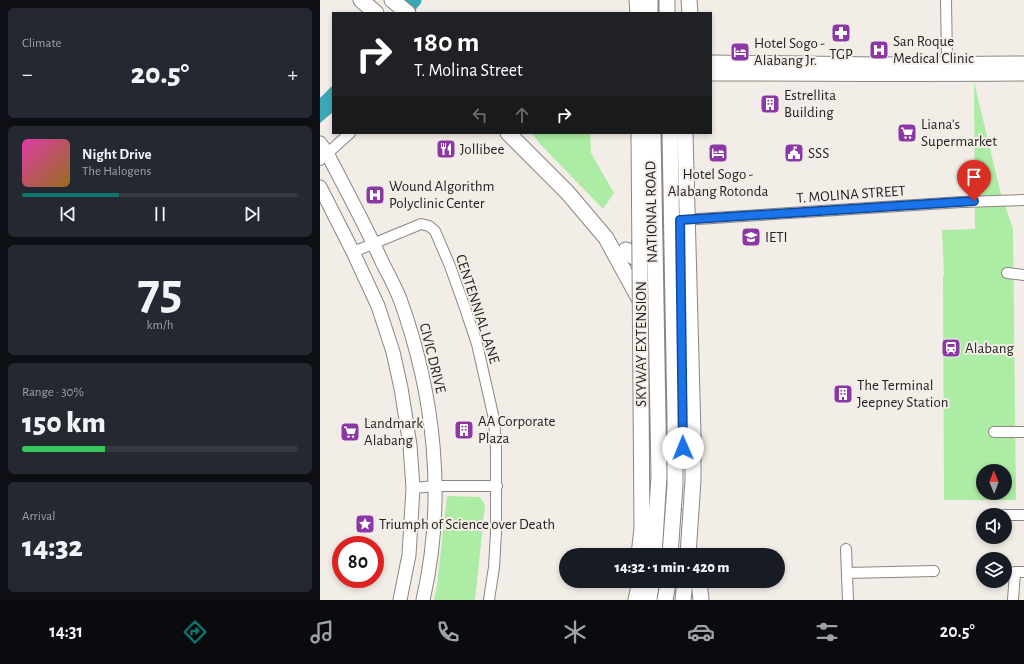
<!DOCTYPE html>
<meta charset="utf-8">
<style>
body{margin:0;font-family:"Alegreya Sans",sans-serif;background:#242831;color:#f1f3f6;height:100vh;display:flex;flex-direction:column;font-size:15px;white-space:nowrap}
*{box-sizing:border-box;margin:0}
p{font-size:13px;color:#9ea1a6}
.icon{flex:none;width:22px;height:22px;fill:none;stroke:currentColor;stroke-width:2;stroke-linecap:round;stroke-linejoin:round}
.map{position:relative;flex:1;overflow:hidden}
.details{display:flex;flex-direction:column;gap:8px;padding:8px;background:#0d0f14;width:320px}
.details>*{flex:none}
.guide{position:absolute;left:12px;top:12px;width:380px;height:122px;border-radius:0px;box-shadow:0 2px 6px #0003;background:#202124;color:#fff;overflow:hidden}
.needle{width:26px;rotate:359deg}
.controls{position:absolute;left:656px;top:464px;display:grid;gap:8px}
.controls a{display:grid;place-items:center;width:36px;height:36px;border-radius:50%;background:#171b24;box-shadow:0 2px 6px #0003;font-size:20px}
.speed{position:absolute;left:12px;top:536px;display:flex;gap:8px;font-size:20px;font-weight:700;text-align:center}
.speed>*{display:grid;place-content:center;width:52px;height:52px;border-radius:50%;background:#171b24;box-shadow:0 2px 6px #0003;line-height:1}
.speed .limit{border:6px solid #d22;background:#fff;color:#111}
.pin{position:absolute;display:grid;place-items:center;width:34px;height:34px;color:#fff;margin:-41px -17px;border-radius:50% 50% 50% 0;rotate:-45deg;box-shadow:0 0 4px #0007}
.pin .icon{rotate:45deg}
.me{position:absolute;width:44px;margin:-22px;rotate:359deg;stroke-linejoin:round;filter:drop-shadow(0 0 3px #0008)}
.turn{display:flex;align-items:center;gap:14px;height:84px;padding:0 16px;font-size:18px}
.turn .icon{width:52px;height:52px;stroke-width:2.5}
.turn b{display:block;font-size:28px;line-height:34px}
.lanes{display:flex;align-items:center;height:38px;padding:0 16px;background:#0003;justify-content:center;gap:20px;direction:ltr}
.lanes .off{opacity:.35}
.big{font-size:30px;font-weight:800;line-height:1.1}
.details .card{flex:1;display:flex;flex-direction:column;justify-content:center;gap:6px;min-width:0;padding:0 14px;border-radius:6px;background:#242831}
.details .dial{align-items:center;gap:0}
.dial b{font-size:52px;line-height:1}
.song{display:flex;align-items:center;gap:12px}
.cover{width:48px;height:48px;border-radius:6px;background:linear-gradient(135deg,hsl(320 70% 55%),hsl(40 70% 35%))}
.played{height:4px;border-radius:2px;background:linear-gradient(90deg,#0f766e 35%,#363941 35%)}
.keys{display:flex;justify-content:space-around;direction:ltr}
.heat{display:flex;justify-content:space-between;align-items:center;font-size:22px;direction:ltr}
.charge{height:6px;border-radius:3px;background:linear-gradient(90deg,#34c759 30%,#363941 0)}
.trip{position:absolute;left:239px;top:548px;width:226px;height:40px;border-radius:20px;background:#171b24;box-shadow:0 2px 6px #0003;font-weight:800;line-height:40px;text-align:center}
.dock{display:flex;height:64px;justify-content:space-around;align-items:center;background:#090b0e;color:#9ea1a6}
.dock .icon{width:28px;height:28px}
.dock .selected{color:#0f766e}
.dock b{font-size:18px;color:#f1f3f6}
main{display:flex;flex:1;min-height:0}
.map>svg:first-child{display:block}
</style>
<main>
<section class="details">
<div class="card"><p>Climate</p>
<div class="heat"><a>−</a><b class="big">20.5°</b><a>+</a></div>
</div>
<div class="card">
<div class="song"><i class="cover"></i><div><b>Night Drive</b><p>The Halogens</p></div></div>
<div class="played"></div>
<div class="keys"><svg class="icon" aria-label="previous" viewBox="0 0 24 24"><path d="M18 5L8 12l10 7zM5 5v14"/></svg><svg class="icon" aria-label="pause" viewBox="0 0 24 24"><path d="M8 5v14M16 5v14"/></svg><svg class="icon" aria-label="next" viewBox="0 0 24 24"><path d="M6 5l10 7-10 7zM19 5v14"/></svg></div>
</div>
<div class="card dial"><b>75</b><p>km/h</p></div>
<div class="card"><p>Range · 30%</p><b class="big">150 km</b><div class="charge"></div></div>
<div class="card"><p>Arrival</p><b class="big">14:32</b></div>
</section>
<div class="map">
<svg width="704" height="600" viewBox="0 0 704 600">
<rect width="100%" height="100%" fill="#f3ede8"/>
<!-- green -->
<path fill="#aceca4" fill-rule="evenodd" d="M654 82 681 194 693 229 696 500H624L623 277 624 276 622 230 655 229ZM663 471H685V493H663Z
M211 133H270L271 153 294 193 283 209 223 147Z
M127 496 160 497 165 505 155 600H114L117 585Z"/>
<!-- water -->
<path fill="#3ca8b6" d="M13 85V112L0 123V98Z"/>
<g fill="none" stroke-linecap="round" stroke-linejoin="round">
<!-- river -->
<path stroke="#3ca8b6" stroke-width="15" d="M83 13 94 0"/>
<defs>
<path id="minor" d="M626 0 627 63
M0 160 30 133
M362 220 642 202 704 200
M33 252 101 224 109 226 115 231 130 266 145 308 157 344 174 419 176 449V533L174 567 169 600
M687 273 704 275
M674 432H704
M93 488 116 486H177
M684 515H704
M526 549 528 600
M527 573 614 571
M693 600 695 572H704"/>
<path id="major" d="M391 62 558 64 704 63
M391 74C495 74 600 75 704 74
M0 143 7 153C26 190 46 226 63 264 69 275 75 287 80 299 115 396 126 500 103 600
M0 187 33 252 58 306 73 352 81 388 90 445 93 488 89 555 80 600"/>
<path id="highway" d="M41 0 56 13
M72 0 88 13
M317 0 318 13
M330 0V13
M347 0V13
M369 0 370 13
M188 133 247 192 286 238 334 326
M360 217 364 473 368 504
M306 250 314 257 317 258 320 256 319 244
M379 581 381 600
M316 600 320 581
M329 600 332 581
M363 600 365 581"/>
</defs>
<!-- minor casing -->
<use href="#minor" stroke="#8c8682" stroke-width="12"/>
<!-- major casing -->
<use href="#major" stroke="#8c8682" stroke-width="15"/>
<!-- highway casing -->
<use href="#highway" stroke="#8c8682" stroke-width="17"/>
<!-- minor -->
<use href="#minor" stroke="#fff" stroke-width="10"/>
<!-- major -->
<use href="#major" stroke="#fff" stroke-width="13"/>
<!-- highway -->
<use href="#highway" stroke="#fff" stroke-width="15"/>
<defs>
<path id="highway-bridge" d="M333 133 339 476 334 555
M365 133 373 435V480L368 555
M319 555 322 528 319 133
M350 555 355 485V419L350 133
M345 600 348 583"/>
</defs>
<!-- highway-bridge casing -->
<use href="#highway-bridge" stroke="#8c8682" stroke-width="17" stroke-linecap="butt"/>
<!-- highway-bridge -->
<use href="#highway-bridge" stroke="#fff" stroke-width="15"/>
</g>
<g fill="none" stroke-linecap="round" stroke-linejoin="round">
<defs>
<path id="route" d="M363 448 360 220 654 201"/>
</defs>
<!-- route casing -->
<use href="#route" stroke="#114b97" stroke-width="10"/>
<!-- route -->
<use href="#route" stroke="#1a73e8" stroke-width="7"/>
</g>
<!-- icons -->
<defs>
<symbol id="pharmacy-square" viewBox="-11 -11 22 22"><rect x="-9" y="-9" width="18" height="18" rx="4" fill="#8b37a5" stroke="#f3ede8"/><path d="M-2-6h4v4h4v4h-4v4h-4v-4h-4v-4h4Z" fill="#fff"/></symbol>
<symbol id="hospital-square" viewBox="-11 -11 22 22"><rect x="-9" y="-9" width="18" height="18" rx="4" fill="#8b37a5" stroke="#f3ede8"/><path d="M-5-5h3v3.5h4V-5h3V5h-3V1.5h-4V5h-3Z" fill="#fff"/></symbol>
<symbol id="hotel-square" viewBox="-11 -11 22 22"><rect x="-9" y="-9" width="18" height="18" rx="4" fill="#8b37a5" stroke="#f3ede8"/><path d="M-6-4.5h1.5V1H6V5H4.5V3h-9V5H-6ZM-4 0a1.8 1.8 0 1 1 3.6 0ZM.5 0V-2.5h3Q6-2.5 6 0Z" fill="#fff"/></symbol>
<symbol id="building-square" viewBox="-11 -11 22 22"><rect x="-9" y="-9" width="18" height="18" rx="4" fill="#8b37a5" stroke="#f3ede8"/><path d="M-4-6H4V6H1V3H-1V6H-4ZM-2.5-4.3h1.7v1.8h-1.7ZM.8-4.3h1.7v1.8H.8ZM-2.5-1h1.7V.8h-1.7ZM.8-1h1.7V.8H.8Z" fill="#fff"/></symbol>
<symbol id="supermarket-square" viewBox="-11 -11 22 22"><rect x="-9" y="-9" width="18" height="18" rx="4" fill="#8b37a5" stroke="#f3ede8"/><path d="M-6-5.5h2.5l.6 2H6L4.5 2H-2.5L-4.4-4H-6ZM-1.5 3.2a1.3 1.3 0 1 0 .1 0ZM3 3.2a1.3 1.3 0 1 0 .1 0Z" fill="#fff"/></symbol>
<symbol id="restaurant-square" viewBox="-11 -11 22 22"><rect x="-9" y="-9" width="18" height="18" rx="4" fill="#8b37a5" stroke="#f3ede8"/><path d="M-5-6h1v4h1v-4h1v4h1v-4h1v5L-1.5 .5V6h-2V.5L-5-1ZM5-6V6H3V1.5H1.5Q1.5-4 5-6Z" fill="#fff"/></symbol>
<symbol id="civic-square" viewBox="-11 -11 22 22"><rect x="-9" y="-9" width="18" height="18" rx="4" fill="#8b37a5" stroke="#f3ede8"/><path d="M-.6-6.5H3V-4.5H.6V-3L4-1V1h2V6H-6V1h2V-1L-.6-3ZM-1.2 2.5V6h2.4V2.5Z" fill="#fff"/></symbol>
<symbol id="school-square" viewBox="-11 -11 22 22"><rect x="-9" y="-9" width="18" height="18" rx="4" fill="#8b37a5" stroke="#f3ede8"/><path d="M0-5L7-2L0 1L-7-2ZM-4 1L0 2.5L4 1V4Q0 6-4 4Z" fill="#fff"/></symbol>
<symbol id="station-square" viewBox="-11 -11 22 22"><rect x="-9" y="-9" width="18" height="18" rx="4" fill="#8b37a5" stroke="#f3ede8"/><path d="M-3-6H3Q5-6 5-4V2Q5 4 3 4L4.5 6H3L1.5 4h-3L-3 6H-4.5L-3 4Q-5 4-5 2V-4Q-5-6-3-6ZM-3.5-4v3h7v-3ZM-3.5 1v1.5H-2V1ZM2 1v1.5H3.5V1Z" fill="#fff"/></symbol>
<symbol id="sight-square" viewBox="-11 -11 22 22"><rect x="-9" y="-9" width="18" height="18" rx="4" fill="#8b37a5" stroke="#f3ede8"/><path d="M0-6L1.8-2.2L6-1.7L2.9 1.2L3.7 5.4L0 3.3L-3.7 5.4L-2.9 1.2L-6-1.7L-1.8-2.2Z" fill="#fff"/></symbol>
</defs>
<g fill-rule="evenodd">
<use href="#pharmacy-square" x="510" y="22" width="22" height="22"/>
<use href="#hospital-square" x="548" y="39" width="22" height="22"/>
<use href="#hotel-square" x="409" y="41" width="22" height="22"/>
<use href="#building-square" x="439" y="93" width="22" height="22"/>
<use href="#supermarket-square" x="576" y="122" width="22" height="22"/>
<use href="#restaurant-square" x="115" y="138" width="22" height="22"/>
<use href="#hotel-square" x="387" y="142" width="22" height="22"/>
<use href="#civic-square" x="463" y="142" width="22" height="22"/>
<use href="#hospital-square" x="44" y="184" width="22" height="22"/>
<use href="#school-square" x="420" y="226" width="22" height="22"/>
<use href="#station-square" x="620" y="337" width="22" height="22"/>
<use href="#building-square" x="512" y="383" width="22" height="22"/>
<use href="#building-square" x="133" y="419" width="22" height="22"/>
<use href="#supermarket-square" x="19" y="421" width="22" height="22"/>
<use href="#sight-square" x="34" y="513" width="22" height="22"/>
</g>
<g text-anchor="middle" stroke-width="4" stroke-linejoin="round" paint-order="stroke">
<!-- poi labels -->
<g font-size="15" fill="#252322" stroke="#f3ede8" text-anchor="start">
<text x="573" y="46">San Roque<tspan x="573" dy="17">Medical Clinic</tspan></text>
<text x="434" y="48">Hotel Sogo -<tspan x="434" dy="17">Alabang Jr.</tspan></text>
<text x="521" y="59" text-anchor="middle">TGP</text>
<text x="464" y="100">Estrellita<tspan x="464" dy="17">Building</tspan></text>
<text x="601" y="129">Liana's<tspan x="601" dy="17">Supermarket</tspan></text>
<text x="140" y="154">Jollibee</text>
<text x="488" y="158">SSS</text>
<text x="398" y="179" text-anchor="middle">Hotel Sogo -<tspan x="398" dy="17">Alabang Rotonda</tspan></text>
<text x="69" y="191">Wound Algorithm<tspan x="69" dy="17">Polyclinic Center</tspan></text>
<text x="445" y="242">IETI</text>
<text x="645" y="353">Alabang</text>
<text x="537" y="390">The Terminal<tspan x="537" dy="17">Jeepney Station</tspan></text>
<text x="158" y="426">AA Corporate<tspan x="158" dy="17">Plaza</tspan></text>
<text x="44" y="428">Landmark<tspan x="44" dy="17">Alabang</tspan></text>
<text x="59" y="529">Triumph of Science over Death</text>
</g>
<!-- street labels -->
<g font-size="15" fill="#252322" stroke="#f3ede8">
<text transform="translate(531 194) rotate(-4)" y="5">T. MOLINA STREET</text>
<text transform="translate(331 212) rotate(-91)" y="5">NATIONAL ROAD</text>
<text transform="translate(158 309) rotate(72)" y="5">CENTENNIAL LANE</text>
<text transform="translate(321 344) rotate(-90)" y="5">SKYWAY EXTENSION</text>
<text transform="translate(113 358) rotate(76)" y="5">CIVIC DRIVE</text>
</g>
</g>
</svg>
<div class="controls">
<a><svg class="needle" viewBox="-14 -14 28 28"><path d="M0-13l5 13h-10z" fill="#e53935"/><path d="M0 13l5-13h-10z" fill="#9ea1a6"/></svg></a>
<a><svg class="icon" aria-label="sound" viewBox="0 0 24 24"><path d="M4 9h4l5-4v14l-5-4H4zM17 9q2 3 0 6"/></svg></a>
<a><svg class="icon" aria-label="layers" viewBox="0 0 24 24"><path d="M12 4l9 5-9 5-9-5zM3 14l9 5 9-5"/></svg></a>
</div>
<div class="speed"><div class="limit">80</div></div>
<div class="pin" style="left:654px;top:201px;background:#d93025"><svg class="icon" aria-label="arrive" viewBox="0 0 24 24"><path d="M6 21V4h12l-3 4 3 4H6"/></svg></div>
<svg class="me" style="left:363px;top:448px" viewBox="-20 -20 40 40"><circle r="19" fill="#fff"/><path d="M0-13L10 11 0 6-10 11z" fill="#1a73e8"/></svg>
<div class="trip">14:32 · 1 min · 420 m</div>
<div class="guide">
<div class="turn"><svg class="icon" aria-label="right" viewBox="0 0 24 24"><path d="M7 20v-9h11M14 6l5 5-5 5"/></svg><div><b>180 m</b>T. Molina Street</div></div>
<div class="lanes"><svg class="icon off" aria-label="left" viewBox="0 0 24 24"><path d="M17 20v-9H6M10 6l-5 5 5 5"/></svg><svg class="icon off" aria-label="ahead" viewBox="0 0 24 24"><path d="M12 20V5M6 11l6-6 6 6"/></svg><svg class="icon" aria-label="right" viewBox="0 0 24 24"><path d="M7 20v-9h11M14 6l5 5-5 5"/></svg></div>
</div>
</div>
</main>
<nav class="dock">
<b>14:31</b>
<svg class="icon selected" aria-label="directions" viewBox="0 0 24 24"><path d="M12 3l9 9-9 9-9-9zM9 14v-3h6M13 9l2 2-2 2"/></svg>
<svg class="icon" aria-label="music" viewBox="0 0 24 24"><path d="M9 18V5l10-2v13"/><circle cx="6" cy="18" r="3"/><circle cx="16" cy="16" r="3"/></svg>
<svg class="icon" aria-label="phone" viewBox="0 0 24 24"><path d="M5 4h4l2 5-3 2q2 4 5 5l2-3 5 2v4C11 20 4 13 5 4z"/></svg>
<svg class="icon" aria-label="climate" viewBox="0 0 24 24"><path d="M12 3v18M4 7l16 10M4 17L20 7"/></svg>
<svg class="icon" aria-label="car" viewBox="0 0 24 24"><path d="M5 17H2v-5l4-1 3-4h7l3 4 3 1v5h-3M9 17h6M6 11h13"/><circle cx="7" cy="17" r="2"/><circle cx="17" cy="17" r="2"/></svg>
<svg class="icon" aria-label="filters" viewBox="0 0 24 24"><path d="M4 7h16M4 17h16"/><circle cx="9" cy="7" r="2"/><circle cx="15" cy="17" r="2"/></svg>
<b>20.5°</b>
</nav>
